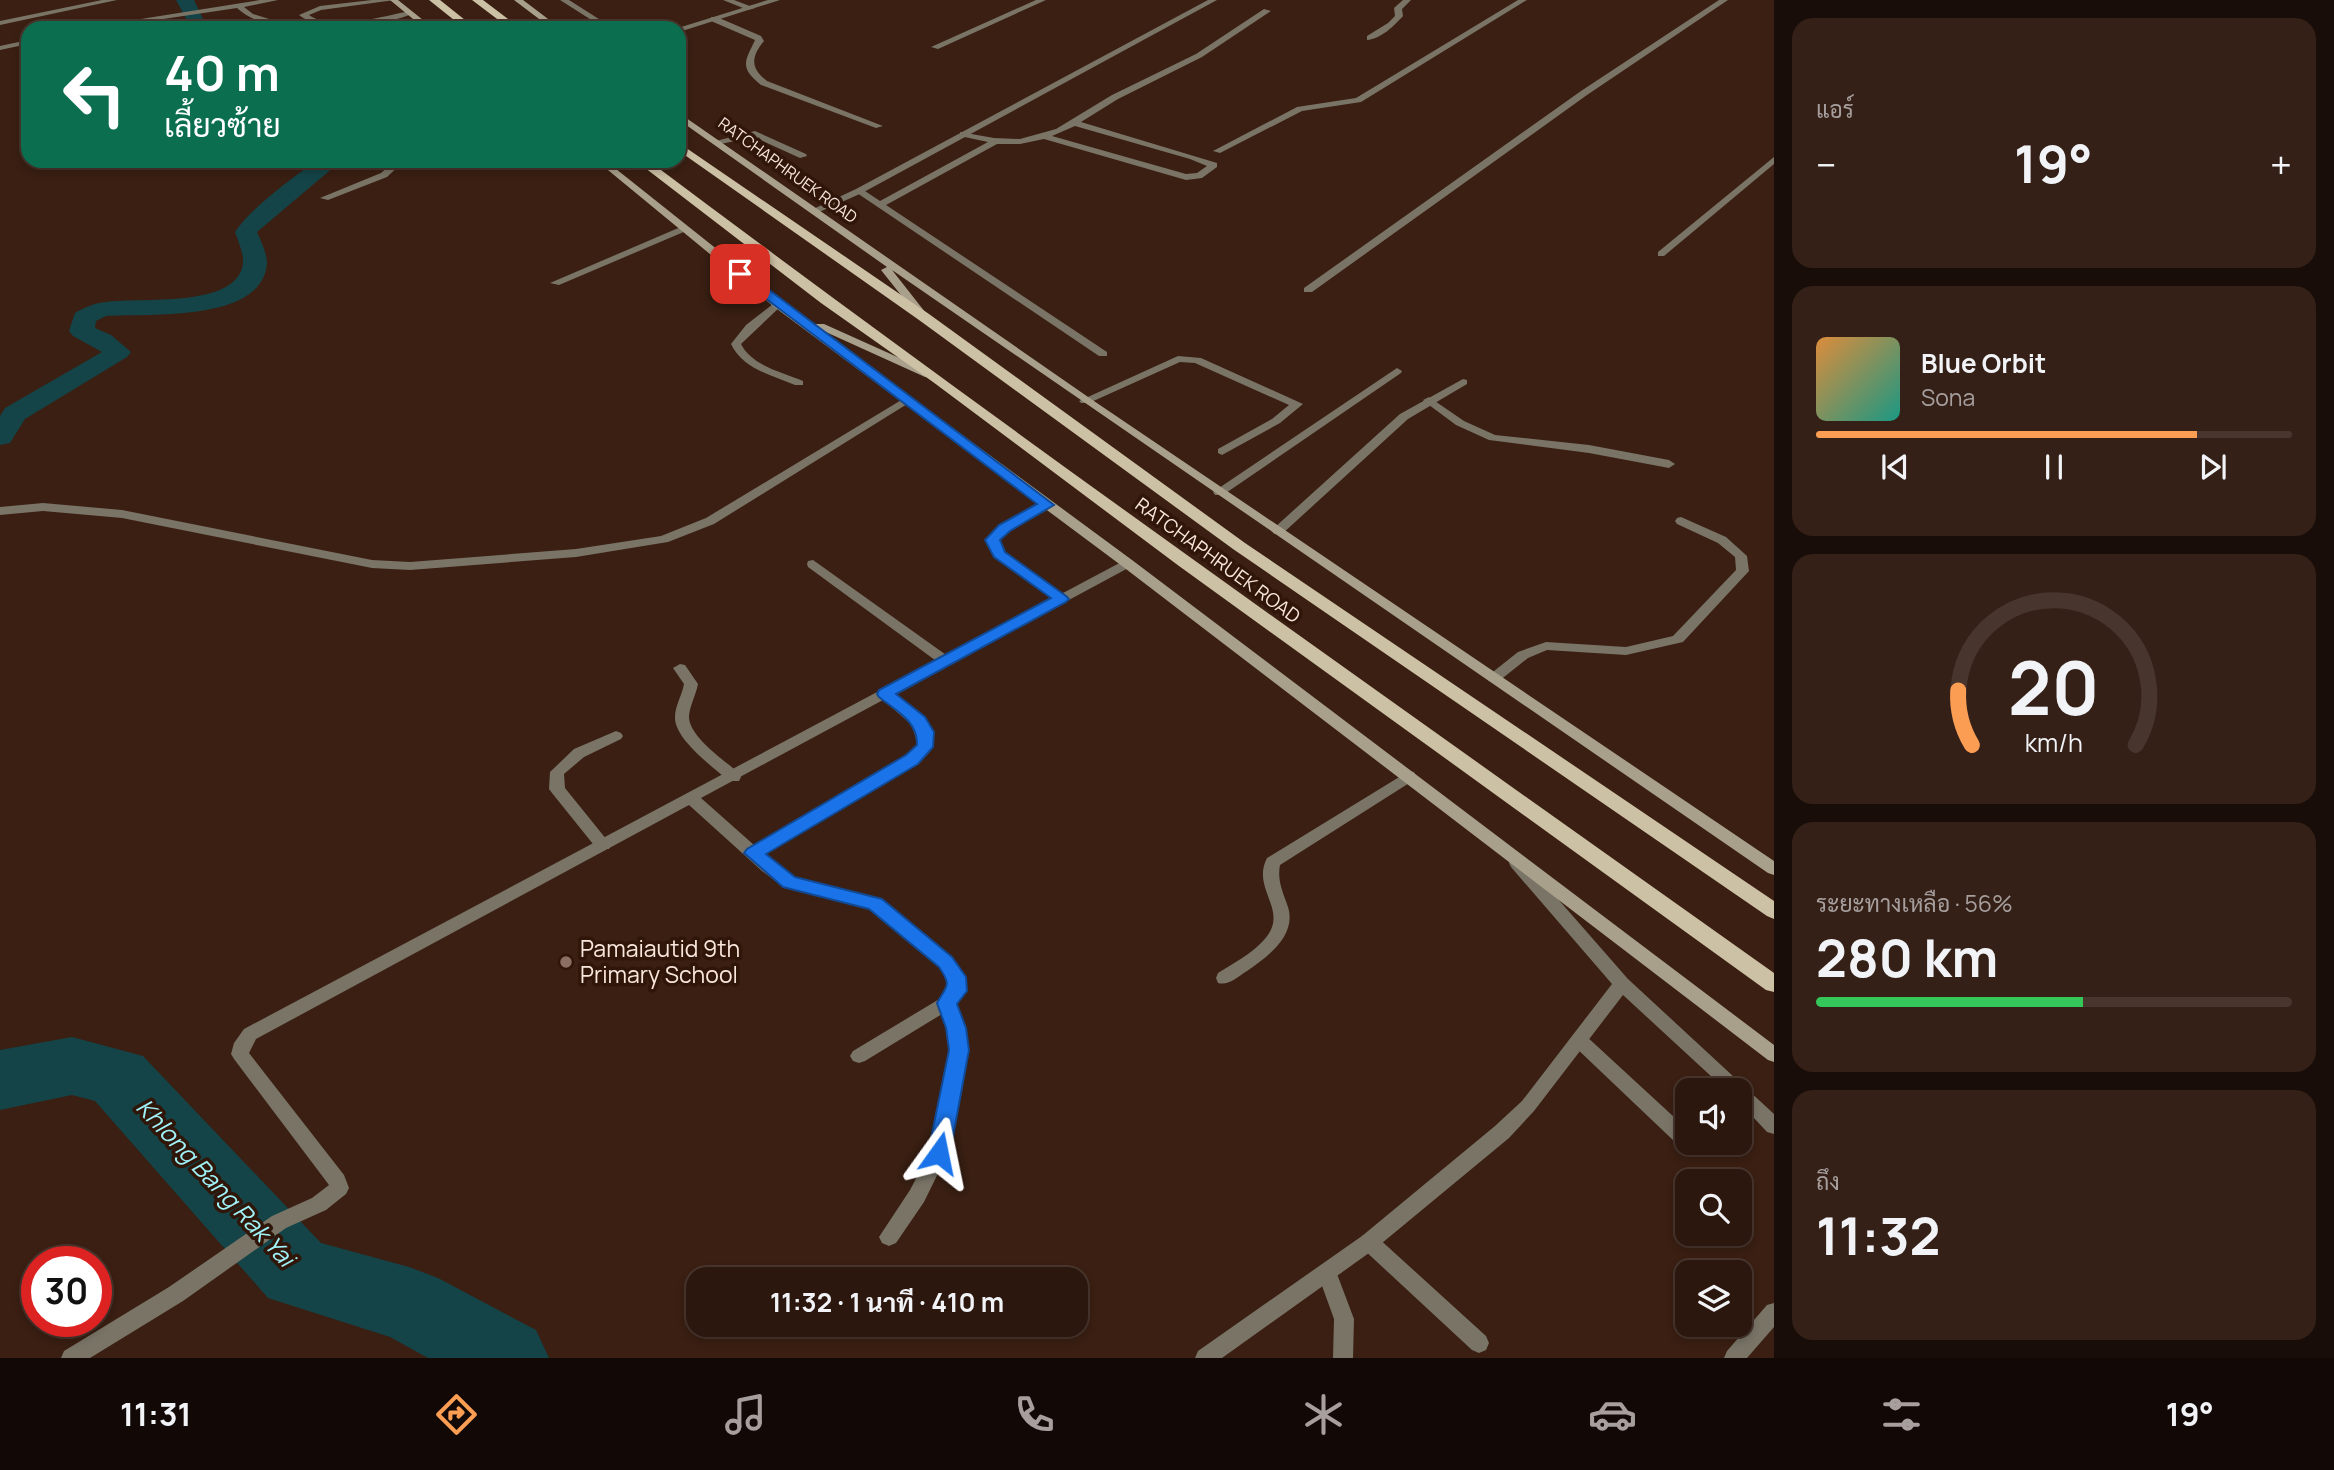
<!DOCTYPE html>
<html lang="th">
<meta charset="utf-8">
<style>
body{margin:0;font-family:Manrope,Sarabun,sans-serif;background:#342017;color:#f1f3f6;height:100vh;display:flex;flex-direction:column;font-size:26px;white-space:nowrap}
*{box-sizing:border-box;margin:0}
p{font-size:23px;color:#a69f9e}
.icon{flex:none;width:38px;height:38px;fill:none;stroke:currentColor;stroke-width:2;stroke-linecap:round;stroke-linejoin:round}
.map{position:relative;flex:1;overflow:hidden}
.details{display:flex;flex-direction:column;gap:18px;padding:18px;background:#180d08;width:560px}
.details>*{flex:none}
.banner{position:absolute;left:21px;top:21px;width:665px;height:147px;border-radius:21px;box-shadow:0 4px 10px #0003,0 0 0 2px #48362e;background:#0b6e4f;color:#fff;overflow:hidden}
.tools{position:absolute;left:1675px;top:1078px;display:grid;gap:14px}
.tools a{display:grid;place-items:center;width:77px;height:77px;border-radius:14px;background:#2c170e;box-shadow:0 4px 10px #0003,0 0 0 2px #48362e;font-size:35px}
.speed{position:absolute;left:21px;top:1246px;display:flex;gap:14px;font-size:35px;font-weight:700;text-align:center}
.speed>*{display:grid;place-content:center;width:91px;height:91px;border-radius:50%;background:#2c170e;box-shadow:0 4px 10px #0003,0 0 0 2px #48362e;line-height:1}
.speed .limit{border:10px solid #d22;background:#fff;color:#111}
.pin{position:absolute;display:grid;place-items:center;width:60px;height:60px;color:#fff;margin:-30px;border-radius:14px;box-shadow:0 4px 10px #0006}
.me{position:absolute;width:77px;margin:-38px;rotate:12deg;stroke-linejoin:round;filter:drop-shadow(0 0 5px #0008)}
.turn{display:flex;align-items:center;gap:24px;height:147px;padding:0 28px;font-size:32px}
.turn .icon{width:91px;height:91px;stroke-width:2.5}
.turn b{display:block;font-size:49px;line-height:60px}
.big{font-size:52px;font-weight:700;line-height:1.1}
.details .card{flex:1;display:flex;flex-direction:column;justify-content:center;gap:10px;min-width:0;padding:0 24px;border-radius:21px;background:#342017}
.details .dial{align-items:center;gap:0}
.dial svg{height:182px;overflow:visible;fill:none;stroke:#48362e;stroke-width:7;stroke-linecap:round;text-anchor:middle}
.dial text{fill:#f1f3f6;stroke:none}
.song{display:flex;align-items:center;gap:21px}
.cover{width:84px;height:84px;border-radius:10px;background:linear-gradient(135deg,hsl(30 70% 55%),hsl(170 70% 35%))}
.played{height:7px;border-radius:4px;background:linear-gradient(90deg,#fc9d54 80%,#48362e 80%)}
.keys{display:flex;justify-content:space-around;direction:ltr}
.heat{display:flex;justify-content:space-between;align-items:center;font-size:38px;direction:ltr}
.charge{height:10px;border-radius:5px;background:linear-gradient(90deg,#34c759 56%,#48362e 0)}
.trip{position:absolute;left:686px;top:1267px;width:402px;height:70px;border-radius:21px;background:#2c170e;box-shadow:0 4px 10px #0003,0 0 0 2px #48362e;font-weight:700;line-height:70px;text-align:center}
.tabs{display:flex;height:112px;justify-content:space-around;align-items:center;background:#120906;color:#a69f9e}
.tabs .icon{width:49px;height:49px}
.tabs .current{color:#fc9d54}
.tabs b{font-size:32px;color:#f1f3f6}
main{display:flex;flex:1;min-height:0}
.map>svg:first-child{display:block}
</style>
<main>
<div class="map">
<svg width="1774" height="1358" viewBox="0 0 1774 1358">
<rect width="100%" height="100%" fill="#3a1f12"/>
<g fill="none" stroke-linecap="round" stroke-linejoin="round">
<!-- canal -->
<path fill="#144448" fill-rule="evenodd" d="M176 0H194L203 19 213 28 190 26Z
M316 161H341L257 232C261 241 267 254 267 263 263 323 148 313 106 316L96 321 95 328 111 335 131 352 127 357 25 419 10 443 0 445V416L5 408 102 352 73 336 69 331 75 313C85 307 95 303 106 302 140 297 238 309 243 263 244 254 238 241 235 232 251 208 292 178 316 161Z"/>
<!-- river -->
<path fill="#144448" fill-rule="evenodd" d="M72 1037 143 1056 321 1243 409 1267 438 1278 536 1330 549 1358H428L390 1337 268 1298 95 1101 72 1095 0 1110V1050Z"/>
<!-- lane -->
<path fill="#797466" fill-rule="evenodd" d="M372 0H395L321 10 309 15C333 32 383 16 410 11L414 13C389 25 321 34 299 15L320 6Z
M560 0H569L613 28H604Z
M723 0H734L755 8 748 10Z
M1264 9 1271 11 1202 57 1118 99 1081 122 1217 163V167L1202 178 1186 180 1044 139 1020 144H997L886 205 1107 352V356H1099L854 191 862 189 880 201 988 142 960 136V132L994 138 1020 139 1056 129 1112 95 1196 54ZM1075 126 1190 159 1207 166 1197 173 1186 174 1052 136Z
M711 17H717L761 36 764 41C751 57 750 68 767 81L883 126 876 128 761 85C738 67 746 60 755 40L711 21Z
M755 131 806 154 807 156 800 158 754 137 716 145 712 142Z
M395 161H404L387 177 328 200 320 198 381 173Z
M777 301 782 304 781 306 741 344C752 366 782 372 803 381V385H795C771 375 743 369 731 344L746 325Z
M1178 356 1201 358 1303 404 1280 423 1222 455 1218 453V449L1272 419 1289 405 1195 363 1180 362 1089 403H1081L1079 401Z
M1429 397 1464 421 1495 435 1589 445 1669 460 1675 464 1669 468 1589 453 1489 440 1456 425 1425 402 1423 400Z
M1047 501 1053 505 1051 508 1009 531 999 541 1004 552 1066 596 1068 599 1066 602 1061 603 994 557 986 540 1001 525Z
M1681 517 1726 537 1747 556 1749 571 1683 642 1626 655 1547 650 1528 658 1499 681H1489L1487 678 1489 675 1518 652 1546 642 1626 647 1673 636 1736 570 1735 557 1718 543 1677 524 1675 521 1677 518Z
M813 560 949 657 951 660 949 663H939L808 567 807 564 808 561Z
M680 664 685 665 698 684C696 695 690 705 689 716 688 736 725 761 739 773L741 777 739 781H729C713 767 674 739 675 717 675 706 682 695 684 684L673 668Z
M616 731 621 733 623 736 621 739 584 757 564 774 565 788 611 845 609 849H597L552 793 549 789 550 772 574 749Z
M1579 1033 1585 1035 1687 1129V1142L1682 1144 1675 1142 1573 1045 1570 1040 1573 1035Z
M1369 1233 1376 1236 1486 1336 1489 1343 1486 1350 1479 1353 1472 1350 1362 1248 1359 1242 1362 1236Z
M1327 1263 1334 1266 1354 1319 1353 1358H1333L1334 1319 1317 1272 1320 1266Z"/>
<!-- street -->
<path fill="#797466" fill-rule="evenodd" d="M102 0H117L0 25V21Z
M260 0H278L244 7 253 14 298 28C276 28 252 22 237 8L103 28H84Z
M768 0H780L679 32 678 28Z
M1036 0H1046L938 49 931 47Z
M1208 0H1217L862 193 817 213 809 211 856 189Z
M1403 0H1411L1402 9 1403 16C1394 26 1381 39 1367 40V36L1388 23 1395 16 1394 8Z
M1518 0H1527L1361 102 1302 111 1220 153 1213 151 1297 107 1356 98Z
M1719 0H1728L1587 95 1312 292H1304V288L1581 91Z
M28 40V44L0 50V46Z
M1774 157V164L1664 256H1658V252Z
M683 226 686 227V231L559 285 550 283Z
M1397 368 1402 371 1401 373 1223 495H1215L1213 492Z
M1463 379 1467 380V384L1408 419 1282 534H1274L1272 531 1274 528 1400 414Z
M908 396 914 399 912 401 714 524 668 542 576 557 410 570 372 568 122 518 43 511 0 515V507L43 503 122 510 372 560 410 562 576 549 661 536 706 518Z
M1127 559 1133 563 1132 566 894 694C909 705 938 724 932 747 931 753 922 759 917 764L764 854 795 878 881 899 951 957 963 972 965 977 966 991 956 1004 965 1028 968 1050 948 1153 924 1202 896 1243 889 1246 882 1243 879 1237 910 1190 930 1152 950 1050 947 1028 942 1014 865 1061 859 1063 853 1061 850 1056 853 1051 941 998 948 989 949 979 939 967 870 908 784 887 762 871 689 805 256 1039 249 1053 344 1175 349 1188 346 1194 326 1210 286 1228 183 1301 90 1358H61L64 1351 169 1287 272 1216 312 1198 329 1185 234 1059 231 1054 234 1043 244 1029ZM883 700 912 725 918 746 907 756 754 845 701 798Z
M1409 771 1414 772 1416 776 1414 780 1280 865C1277 881 1283 892 1288 907 1297 936 1267 957 1247 971 1237 977 1229 986 1218 983L1216 978 1218 973C1235 962 1265 947 1272 927 1280 904 1253 885 1267 858Z
M1517 857 1523 859 1628 979 1774 1114V1134L1767 1132 1740 1103V1090H1726L1623 995 1534 1111 1509 1138 1376 1248 1222 1358H1195L1198 1351 1362 1236 1495 1126 1522 1101 1612 984 1511 867 1509 863 1511 859Z
M1774 1303V1327L1747 1358H1724L1727 1351 1767 1305Z"/>
<!-- secondary -->
<path fill="#a8a08a" fill-rule="evenodd" d="M390 0H398L433 28H424Z
M514 0H523L560 28H551Z
M679 113 1091 399 1774 861V875L1768 873 892 270 929 317 924 320 920 319 881 270 887 267 679 120Z
M597 161H606L816 328V324H824L933 373V377H925L817 328 1132 560 1774 1045V1062L1768 1060 1122 566 773 306Z"/>
<!-- primary -->
<path fill="#cdc1a5" fill-rule="evenodd" d="M429 0H440L475 28H464Z
M472 0H483L520 28H509Z
M679 143 929 314 1245 543 1774 901V919L1767 916 1233 549 919 320 679 151Z
M636 161H649C1019 439 1397 705 1774 973V992L1766 990 1179 566 933 382 821 303Z"/>
</g>
<!-- route -->
<path fill="#1a73e8" stroke="#114b97" stroke-width="2" d="M736 271H744L1054 505 1010 531 1000 540 1005 552 1066 596 1069 599 1066 602 896 694 925 717 934 732 933 747 918 764 766 854 795 877 882 899 952 957 966 977 967 991 957 1004 966 1028 969 1050 950 1153 947 1160 939 1162 932 1160 928 1153 949 1050 946 1028 937 1003C947 985 952 986 939 967L869 909 783 887 744 853 747 849 906 755 917 745C918 721 896 711 879 697L877 694 879 690 1051 598 994 557 985 540 999 525 1037 504 736 276Z"/>
<!-- markers -->
<circle fill="#8d6e63" stroke="#301608" stroke-width="2.5" cx="566" cy="962" r="7"/>
<g text-anchor="middle" stroke-width="7" stroke-linejoin="round" paint-order="stroke">
<!-- far-street labels -->
<g font-size="16" fill="#f9e6dd" stroke="#301608">
<text transform="translate(788 170) rotate(36)" y="6">RATCHAPHRUEK ROAD</text>
</g>
<!-- street labels -->
<g font-size="19" fill="#f9e6dd" stroke="#301608">
<text transform="translate(1218 560) rotate(36)" y="7">RATCHAPHRUEK ROAD</text>
</g>
<!-- near-poi labels -->
<g font-size="23" fill="#f9e6dd" stroke="#301608" text-anchor="start">
<text x="580" y="957">Pamaiautid 9th<tspan x="580" dy="26">Primary School</tspan></text>
</g>
<!-- near-water labels -->
<g font-size="24" font-style="italic" fill="#9ff3f9" stroke="#301608">
<text transform="translate(215 1183) rotate(47)" y="8">Khlong Bang Rak Yai</text>
</g>
</g>
</svg>
<div class="tools">
<a><svg class="icon" aria-label="sound" viewBox="0 0 24 24"><path d="M4 9h4l5-4v14l-5-4H4zM17 9q2 3 0 6"/></svg></a>
<a><svg class="icon" aria-label="search" viewBox="0 0 24 24"><circle cx="10" cy="10" r="6"/><path d="M15 15l6 6"/></svg></a>
<a><svg class="icon" aria-label="layers" viewBox="0 0 24 24"><path d="M12 4l9 5-9 5-9-5zM3 14l9 5 9-5"/></svg></a>
</div>
<div class="speed"><div class="limit">30</div></div>
<div class="pin" style="left:740px;top:274px;background:#d93025"><svg class="icon" aria-label="arrive" viewBox="0 0 24 24"><path d="M6 21V4h12l-3 4 3 4H6"/></svg></div>
<svg class="me" style="left:939px;top:1153px" viewBox="-20 -20 40 40"><path d="M0-17L14 15 0 8-14 15z" fill="#1a73e8" stroke="#fff" stroke-width="4"/></svg>
<div class="trip">11:32 · 1 นาที · 410 m</div>
<div class="banner">
<div class="turn"><svg class="icon" aria-label="left" viewBox="0 0 24 24"><path d="M17 20v-9H6M10 6l-5 5 5 5"/></svg><div><b>40 m</b>เลี้ยวซ้าย</div></div>
</div>
</div>
<section class="details">
<div class="card"><p>แอร์</p>
<div class="heat"><a>−</a><b class="big">19°</b><a>+</a></div>
</div>
<div class="card">
<div class="song"><i class="cover"></i><div><b>Blue Orbit</b><p>Sona</p></div></div>
<div class="played"></div>
<div class="keys"><svg class="icon" aria-label="previous" viewBox="0 0 24 24"><path d="M18 5L8 12l10 7zM5 5v14"/></svg><svg class="icon" aria-label="pause" viewBox="0 0 24 24"><path d="M8 5v14M16 5v14"/></svg><svg class="icon" aria-label="next" viewBox="0 0 24 24"><path d="M6 5l10 7-10 7zM19 5v14"/></svg></div>
</div>
<div class="card dial"><svg viewBox="0 0 100 80">
<path d="M14 69A42 42 0 1 1 86 69"/>
<path d="M14 69A42 42 0 0 1 8 45" stroke="#fc9d54"/>
<text x="50" y="56" font-size="32" font-weight="700">20</text>
<text x="50" y="72" font-size="11">km/h</text>
</svg></div>
<div class="card"><p>ระยะทางเหลือ · 56%</p><b class="big">280 km</b><div class="charge"></div></div>
<div class="card"><p>ถึง</p><b class="big">11:32</b></div>
</section>
</main>
<nav class="tabs">
<b>11:31</b>
<svg class="icon current" aria-label="directions" viewBox="0 0 24 24"><path d="M12 3l9 9-9 9-9-9zM9 14v-3h6M13 9l2 2-2 2"/></svg>
<svg class="icon" aria-label="music" viewBox="0 0 24 24"><path d="M9 18V5l10-2v13"/><circle cx="6" cy="18" r="3"/><circle cx="16" cy="16" r="3"/></svg>
<svg class="icon" aria-label="phone" viewBox="0 0 24 24"><path d="M5 4h4l2 5-3 2q2 4 5 5l2-3 5 2v4C11 20 4 13 5 4z"/></svg>
<svg class="icon" aria-label="climate" viewBox="0 0 24 24"><path d="M12 3v18M4 7l16 10M4 17L20 7"/></svg>
<svg class="icon" aria-label="car" viewBox="0 0 24 24"><path d="M5 17H2v-5l4-1 3-4h7l3 4 3 1v5h-3M9 17h6M6 11h13"/><circle cx="7" cy="17" r="2"/><circle cx="17" cy="17" r="2"/></svg>
<svg class="icon" aria-label="filters" viewBox="0 0 24 24"><path d="M4 7h16M4 17h16"/><circle cx="9" cy="7" r="2"/><circle cx="15" cy="17" r="2"/></svg>
<b>19°</b>
</nav>
